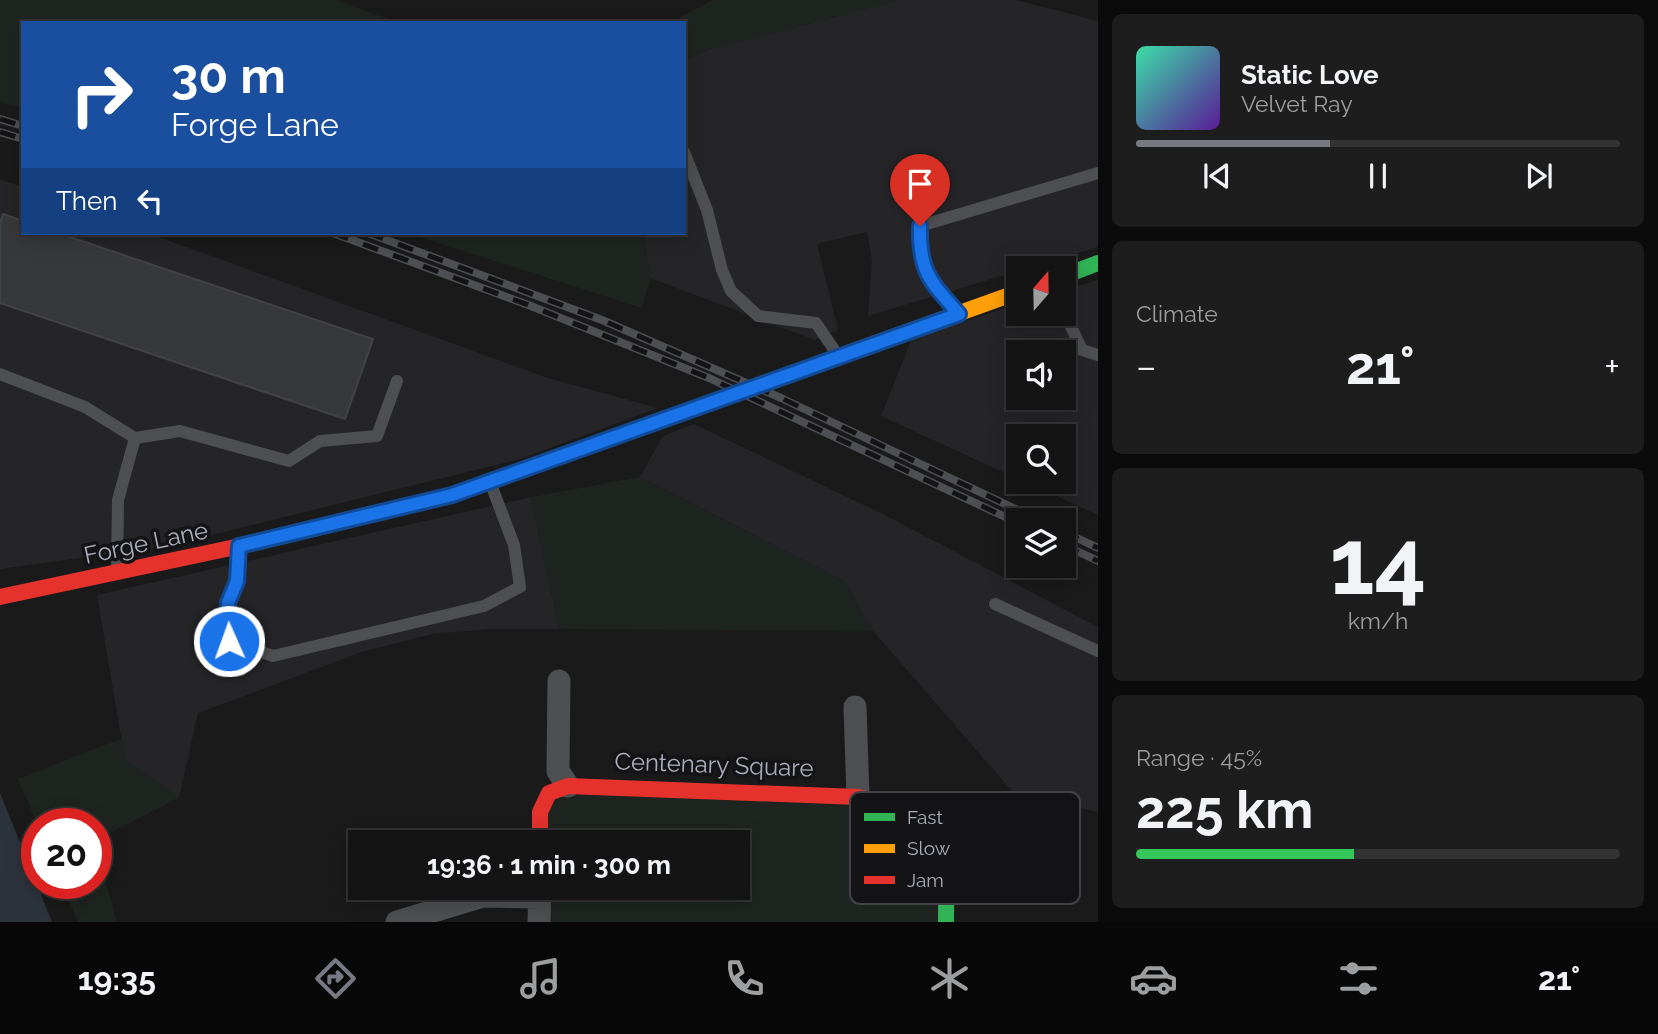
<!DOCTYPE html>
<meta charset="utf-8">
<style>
body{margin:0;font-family:Raleway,sans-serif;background:#1d1d1d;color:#f1f3f6;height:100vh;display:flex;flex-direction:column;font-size:26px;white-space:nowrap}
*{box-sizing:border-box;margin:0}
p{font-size:23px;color:#9d9ea0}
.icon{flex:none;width:38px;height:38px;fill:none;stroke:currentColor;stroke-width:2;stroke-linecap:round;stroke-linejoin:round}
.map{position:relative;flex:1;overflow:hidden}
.details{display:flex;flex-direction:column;gap:14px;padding:14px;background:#0b0b0b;width:560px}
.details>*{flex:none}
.banner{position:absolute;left:21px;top:21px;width:665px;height:214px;border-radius:0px;box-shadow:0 4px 18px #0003,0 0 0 2px #333334;background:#1a4fa0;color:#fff;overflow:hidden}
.needle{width:46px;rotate:20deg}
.fabs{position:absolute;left:1006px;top:256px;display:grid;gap:14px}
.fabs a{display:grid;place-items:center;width:70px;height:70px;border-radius:0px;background:#141414;box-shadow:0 4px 18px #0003,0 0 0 2px #333334;font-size:35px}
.speed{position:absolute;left:21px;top:808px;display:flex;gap:14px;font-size:35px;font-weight:700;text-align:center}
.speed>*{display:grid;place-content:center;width:91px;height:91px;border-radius:50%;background:#141414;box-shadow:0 4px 18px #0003,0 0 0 2px #333334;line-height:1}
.speed .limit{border:10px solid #d22;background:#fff;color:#111}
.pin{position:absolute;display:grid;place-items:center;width:60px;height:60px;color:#fff;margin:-72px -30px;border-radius:50% 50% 50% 0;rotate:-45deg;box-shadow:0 0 7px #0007}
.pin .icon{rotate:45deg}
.me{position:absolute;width:77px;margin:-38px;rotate:358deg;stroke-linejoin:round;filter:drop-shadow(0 0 5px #0008)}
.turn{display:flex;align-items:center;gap:24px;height:147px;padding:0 35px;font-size:32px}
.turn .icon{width:91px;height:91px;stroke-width:2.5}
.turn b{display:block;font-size:49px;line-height:60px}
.then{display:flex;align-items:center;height:66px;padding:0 35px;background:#0003;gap:14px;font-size:26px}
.big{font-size:52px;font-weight:700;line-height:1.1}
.details .card{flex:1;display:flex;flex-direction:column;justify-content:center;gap:10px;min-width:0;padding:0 24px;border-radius:10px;background:#1d1d1d}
.details .dial{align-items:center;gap:0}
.dial b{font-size:91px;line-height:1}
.song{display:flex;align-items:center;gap:21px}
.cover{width:84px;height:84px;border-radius:10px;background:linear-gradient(135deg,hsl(160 70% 55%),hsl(270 70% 35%))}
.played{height:7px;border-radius:4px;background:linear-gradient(90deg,#787a83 40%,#333334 40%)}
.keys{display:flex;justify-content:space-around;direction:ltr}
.heat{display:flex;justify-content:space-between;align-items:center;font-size:38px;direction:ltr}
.charge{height:10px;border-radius:5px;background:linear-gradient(90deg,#34c759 45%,#333334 0)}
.trip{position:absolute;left:348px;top:830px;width:402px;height:70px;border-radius:0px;background:#141414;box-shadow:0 4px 18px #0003,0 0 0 2px #333334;font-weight:700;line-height:70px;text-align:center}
.menu{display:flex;height:112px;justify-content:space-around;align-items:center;background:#080808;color:#9d9ea0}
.menu .icon{width:49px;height:49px}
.menu .active{color:#787a83}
.menu b{font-size:32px;color:#f1f3f6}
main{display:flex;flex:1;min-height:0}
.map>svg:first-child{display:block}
</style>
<main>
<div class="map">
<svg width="1098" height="922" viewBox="0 0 1098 922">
<rect width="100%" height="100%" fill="#1a1a1a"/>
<!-- built -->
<path fill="#252427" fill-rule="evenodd" d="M898 0H1015L1098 21V247L1028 268H1018V271L868 316 872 261 867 232 817 244 838 330 815 340 650 278 644 233H684V60L711 49Z
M0 179 23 187V233H148L548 378 658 408 520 459 167 546 0 569Z
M1098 280V515L1024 481H1064V436H1018V479L881 416 912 338 1018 304V313H1064V290ZM1018 352H1064V397H1018Z
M694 424 883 514 1098 627V812L1014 793 873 631 844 581 640 477 663 436Z
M531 497 559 629H490L432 634 362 652 198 713 179 798 125 760 97 595Z"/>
<!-- green -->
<path fill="#1e2420" d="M0 0H336L400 23H23V109L0 102Z
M713 0H898L711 49 684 60V23H670Z
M407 233H644L650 278 642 308Z
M640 477 844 581 873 631 559 629 531 497Z
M122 738 125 760 179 798 96 840V824H37L18 779Z
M549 793 858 797 933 830 946 922H539L540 887H738V842H540Z
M96 845 117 922H78L62 884H96Z"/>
<!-- water -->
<path fill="#2d333d" d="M0 793 52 922H0Z"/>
<!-- building -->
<path fill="#37383a" stroke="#434346" stroke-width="2" d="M3 214 23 221V233H58L373 339 345 419 0 303V223Z"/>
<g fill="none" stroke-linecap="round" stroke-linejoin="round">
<!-- lane -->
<path stroke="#4e4f53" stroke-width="12" d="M684 152 707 210 722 270 731 291 758 316 816 323 837 354
M957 311C930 281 919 268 920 226L1098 173
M1064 312 1082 350 1098 355
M0 374 85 407 135 438
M239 550 237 581 228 603 229 641 273 656 484 606 520 587 514 545 490 482
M117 572 118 500 135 438 180 431 289 461 320 441 377 436 397 381
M995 604 1098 651"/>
<!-- street -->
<path stroke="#4e4f53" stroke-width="23" d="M559 681 558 771 568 786
M855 707 858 797
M397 922 483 896 540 897
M539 922 540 887"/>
<!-- fast -->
<path stroke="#30b455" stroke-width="16" d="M1064 276 1098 263
M259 542 452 495 645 426
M910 809C953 848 946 868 946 922"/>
<!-- slow -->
<path stroke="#ff9f0a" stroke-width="16" d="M645 426 1018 292"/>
<!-- jam -->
<path stroke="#e5322d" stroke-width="16" d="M0 597 259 542
M540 842V812L549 793 568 786 858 797 910 809"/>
<defs>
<path id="rail" d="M0 119 23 126
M0 132 23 139
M333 233 531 306 709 378 1018 523
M368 233 602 320 781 398 1039 520
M1064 532 1098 548
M1064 545 1098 561"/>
</defs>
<!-- rail casing -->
<use href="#rail" stroke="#4e4f52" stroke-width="8"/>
<!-- rail -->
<use href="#rail" stroke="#141416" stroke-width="5" stroke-dasharray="16" stroke-linecap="butt"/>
</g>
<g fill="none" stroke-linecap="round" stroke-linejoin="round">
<defs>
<path id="route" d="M229 641 228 603 237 581 239 546 452 495 959 314C930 281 919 272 920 226"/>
</defs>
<!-- route casing -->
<use href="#route" stroke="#114b97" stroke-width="18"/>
<!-- route -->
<use href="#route" stroke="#1a73e8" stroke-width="12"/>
</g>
<g text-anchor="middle" stroke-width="7" stroke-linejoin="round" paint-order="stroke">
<!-- street labels -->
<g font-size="24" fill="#abadbb" stroke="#141416">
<text transform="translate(146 543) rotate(-12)" y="8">Forge Lane</text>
<text transform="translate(714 765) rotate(2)" y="8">Centenary Square</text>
</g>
</g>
<!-- legend -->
<rect x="850" y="792" width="230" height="112" rx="10" fill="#141416" stroke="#414248" stroke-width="2"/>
<rect x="864" y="813" width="31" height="8" fill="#30b455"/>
<rect x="864" y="844" width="31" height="9" fill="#ff9f0a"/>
<rect x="864" y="876" width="31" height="8" fill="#e5322d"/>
<g font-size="19" fill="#abadbb">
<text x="907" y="824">Fast</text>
<text x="907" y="855">Slow</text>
<text x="907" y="887">Jam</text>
</g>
</svg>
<div class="fabs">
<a><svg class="needle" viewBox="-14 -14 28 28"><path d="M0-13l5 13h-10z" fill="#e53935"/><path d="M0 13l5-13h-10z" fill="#9d9ea0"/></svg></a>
<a><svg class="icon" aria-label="sound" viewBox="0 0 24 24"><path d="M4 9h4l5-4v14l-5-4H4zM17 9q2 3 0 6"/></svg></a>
<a><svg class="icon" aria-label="search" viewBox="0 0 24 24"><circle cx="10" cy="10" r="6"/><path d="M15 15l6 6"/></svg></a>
<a><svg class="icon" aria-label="layers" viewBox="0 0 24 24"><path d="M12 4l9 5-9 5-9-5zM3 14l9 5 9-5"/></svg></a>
</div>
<div class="speed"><div class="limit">20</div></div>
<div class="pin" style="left:920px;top:226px;background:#d93025"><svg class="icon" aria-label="arrive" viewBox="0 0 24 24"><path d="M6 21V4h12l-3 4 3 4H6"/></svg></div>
<svg class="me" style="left:229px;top:641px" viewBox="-20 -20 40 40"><circle r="17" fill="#1a73e8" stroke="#fff" stroke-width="3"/><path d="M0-11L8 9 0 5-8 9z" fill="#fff"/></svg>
<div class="trip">19:36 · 1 min · 300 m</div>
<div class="banner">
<div class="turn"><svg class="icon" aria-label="right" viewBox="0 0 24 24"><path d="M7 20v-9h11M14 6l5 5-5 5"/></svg><div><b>30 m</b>Forge Lane</div></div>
<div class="then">Then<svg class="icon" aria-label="left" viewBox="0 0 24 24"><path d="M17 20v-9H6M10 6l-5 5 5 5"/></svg></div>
</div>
</div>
<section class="details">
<div class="card">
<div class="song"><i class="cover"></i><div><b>Static Love</b><p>Velvet Ray</p></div></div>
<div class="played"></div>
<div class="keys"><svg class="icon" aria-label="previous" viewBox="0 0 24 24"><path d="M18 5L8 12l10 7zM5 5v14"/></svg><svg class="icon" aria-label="pause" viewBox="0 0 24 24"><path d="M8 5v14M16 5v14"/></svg><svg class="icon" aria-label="next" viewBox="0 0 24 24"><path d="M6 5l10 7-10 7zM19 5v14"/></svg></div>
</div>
<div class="card"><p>Climate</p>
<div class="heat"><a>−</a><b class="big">21°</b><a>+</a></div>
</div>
<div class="card dial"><b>14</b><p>km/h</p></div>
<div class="card"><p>Range · 45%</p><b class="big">225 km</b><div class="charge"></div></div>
</section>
</main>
<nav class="menu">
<b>19:35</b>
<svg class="icon active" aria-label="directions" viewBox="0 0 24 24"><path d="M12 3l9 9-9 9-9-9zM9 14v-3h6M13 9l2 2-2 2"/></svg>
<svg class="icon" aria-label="music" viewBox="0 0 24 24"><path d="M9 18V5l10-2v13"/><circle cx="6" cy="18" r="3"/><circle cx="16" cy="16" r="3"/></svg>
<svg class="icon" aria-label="phone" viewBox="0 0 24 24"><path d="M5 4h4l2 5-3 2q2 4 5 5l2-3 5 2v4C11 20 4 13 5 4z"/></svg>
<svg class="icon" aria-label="climate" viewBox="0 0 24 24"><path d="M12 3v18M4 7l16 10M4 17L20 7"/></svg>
<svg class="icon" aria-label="car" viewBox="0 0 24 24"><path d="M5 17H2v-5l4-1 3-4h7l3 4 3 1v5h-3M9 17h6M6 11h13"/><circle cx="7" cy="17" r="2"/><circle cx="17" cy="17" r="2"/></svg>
<svg class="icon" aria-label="filters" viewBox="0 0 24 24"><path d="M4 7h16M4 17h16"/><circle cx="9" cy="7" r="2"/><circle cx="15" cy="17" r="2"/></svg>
<b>21°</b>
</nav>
